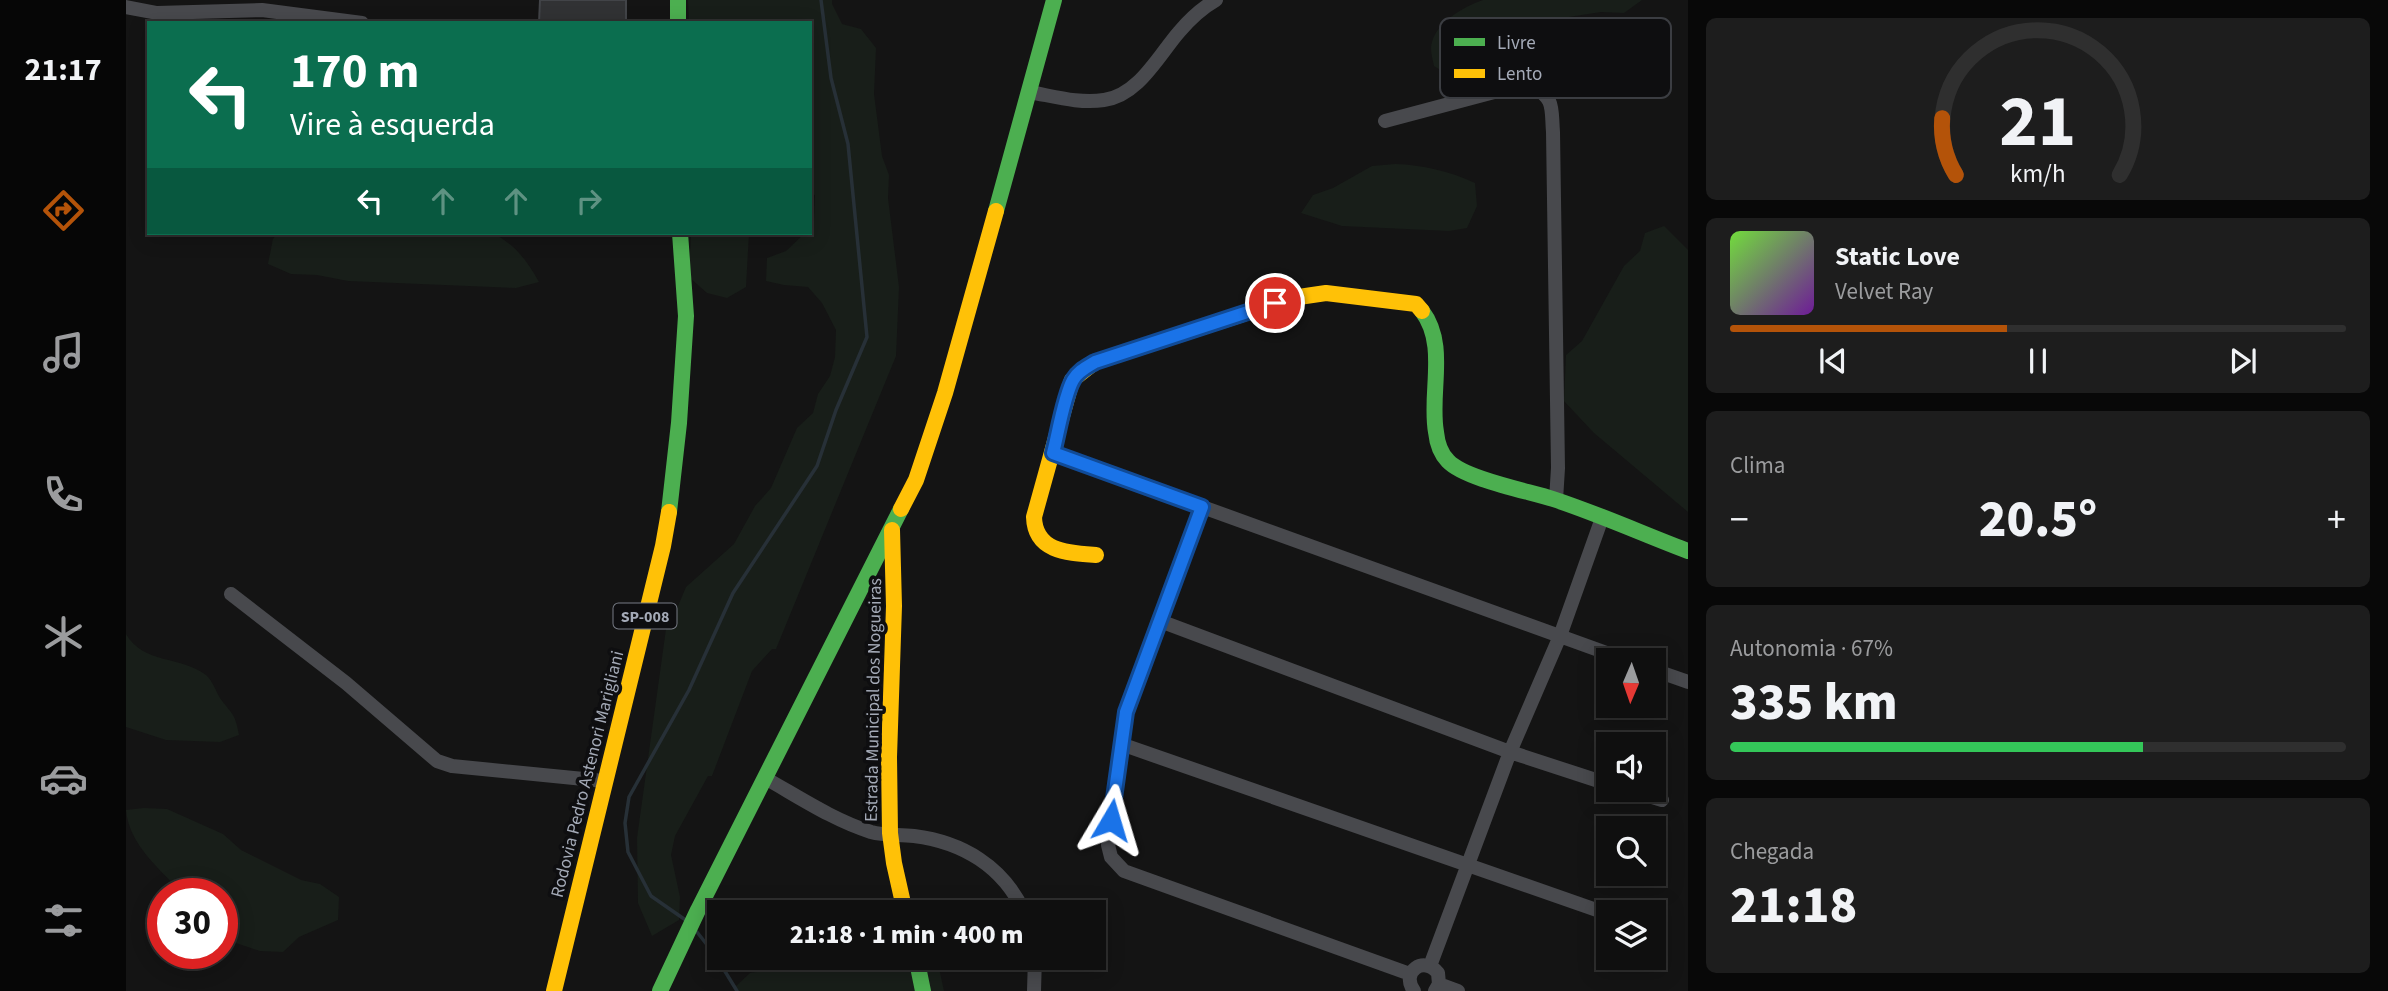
<!DOCTYPE html>
<html lang="pt">
<meta charset="utf-8">
<style>
body{margin:0;font-family:"Source Sans 3",sans-serif;background:#1d1d1d;color:#f1f3f6;height:100vh;display:flex;flex-direction:column;font-size:26px;white-space:nowrap}
*{box-sizing:border-box;margin:0}
p{font-size:23px;color:#9b9c9e}
.icon{flex:none;width:38px;height:38px;fill:none;stroke:currentColor;stroke-width:2;stroke-linecap:round;stroke-linejoin:round}
.map{position:relative;flex:1;overflow:hidden}
.drawer{display:flex;flex-direction:column;gap:18px;padding:18px;background:#080808;width:700px}
.drawer>*{flex:none}
.banner{position:absolute;left:21px;top:21px;width:665px;height:214px;border-radius:0px;box-shadow:0 4px 18px #0003,0 0 0 2px #2f2f2f;background:#0b6e4f;color:#fff;overflow:hidden}
.needle{width:46px;rotate:182deg}
.fabs{position:absolute;left:1470px;top:648px;display:grid;gap:14px}
.fabs a{display:grid;place-items:center;width:70px;height:70px;border-radius:0px;background:#0f0f0f;box-shadow:0 4px 18px #0003,0 0 0 2px #2f2f2f;font-size:35px}
.speed{position:absolute;left:21px;top:878px;display:flex;gap:14px;font-size:35px;font-weight:700;text-align:center}
.speed>*{display:grid;place-content:center;width:91px;height:91px;border-radius:50%;background:#0f0f0f;box-shadow:0 4px 18px #0003,0 0 0 2px #2f2f2f;line-height:1}
.speed .limit{border:10px solid #d22;background:#fff;color:#111}
.pin{position:absolute;display:grid;place-items:center;width:60px;height:60px;color:#fff;margin:-30px;border:4px solid #fff;border-radius:50%;box-shadow:0 2px 7px #0007}
.me{position:absolute;width:77px;margin:-38px;rotate:7deg;stroke-linejoin:round;filter:drop-shadow(0 0 5px #0008)}
.turn{display:flex;align-items:center;gap:24px;height:147px;padding:0 28px;font-size:32px}
.turn .icon{width:91px;height:91px;stroke-width:2.5}
.turn b{display:block;font-size:49px;line-height:60px}
.lanes{display:flex;align-items:center;height:66px;padding:0 28px;background:#0003;justify-content:center;gap:35px;direction:ltr}
.lanes .off{opacity:.35}
.big{font-size:52px;font-weight:800;line-height:1.1}
.drawer .tile{flex:1;display:flex;flex-direction:column;justify-content:center;gap:10px;min-width:0;padding:0 24px;border-radius:10px;background:#1d1d1d}
.drawer .dial{align-items:center;gap:0}
.dial svg{height:182px;overflow:visible;fill:none;stroke:#2f2f2f;stroke-width:7;stroke-linecap:round;text-anchor:middle}
.dial text{fill:#f1f3f6;stroke:none}
.song{display:flex;align-items:center;gap:21px}
.cover{width:84px;height:84px;border-radius:10px;background:linear-gradient(135deg,hsl(100 70% 55%),hsl(280 70% 35%))}
.played{height:7px;border-radius:4px;background:linear-gradient(90deg,#b45309 45%,#2f2f2f 45%)}
.keys{display:flex;justify-content:space-around;direction:ltr}
.heat{display:flex;justify-content:space-between;align-items:center;font-size:38px;direction:ltr}
.charge{height:10px;border-radius:5px;background:linear-gradient(90deg,#34c759 67%,#2f2f2f 0)}
.trip{position:absolute;left:581px;top:900px;width:399px;height:70px;border-radius:0px;background:#0f0f0f;box-shadow:0 4px 18px #0003,0 0 0 2px #2f2f2f;font-weight:800;line-height:70px;text-align:center}
main{display:flex;flex:1;min-height:0}
.tabs{display:flex;flex-direction:column;width:126px;justify-content:space-around;align-items:center;background:#060606;color:#9b9c9e}
.tabs .icon{width:49px;height:49px}
.tabs .active{color:#b45309}
.tabs b{font-size:32px;color:#f1f3f6}
.map>svg:first-child{display:block}
</style>
<main>
<nav class="tabs">
<b>21:17</b>
<svg class="icon active" aria-label="directions" viewBox="0 0 24 24"><path d="M12 3l9 9-9 9-9-9zM9 14v-3h6M13 9l2 2-2 2"/></svg>
<svg class="icon" aria-label="music" viewBox="0 0 24 24"><path d="M9 18V5l10-2v13"/><circle cx="6" cy="18" r="3"/><circle cx="16" cy="16" r="3"/></svg>
<svg class="icon" aria-label="phone" viewBox="0 0 24 24"><path d="M5 4h4l2 5-3 2q2 4 5 5l2-3 5 2v4C11 20 4 13 5 4z"/></svg>
<svg class="icon" aria-label="climate" viewBox="0 0 24 24"><path d="M12 3v18M4 7l16 10M4 17L20 7"/></svg>
<svg class="icon" aria-label="car" viewBox="0 0 24 24"><path d="M5 17H2v-5l4-1 3-4h7l3 4 3 1v5h-3M9 17h6M6 11h13"/><circle cx="7" cy="17" r="2"/><circle cx="17" cy="17" r="2"/></svg>
<svg class="icon" aria-label="filters" viewBox="0 0 24 24"><path d="M4 7h16M4 17h16"/><circle cx="9" cy="7" r="2"/><circle cx="15" cy="17" r="2"/></svg>
</nav>
<div class="map">
<svg width="1562" height="991" viewBox="0 0 1562 991">
<rect width="100%" height="100%" fill="#141414"/>
<!-- green -->
<path fill="#181e19" d="M562 0H706V4L716 24 735 29 750 48 748 94 756 156 763 175 762 198 773 287 770 356 650 649H646L626 671 586 776H582L549 836 545 855 554 897 553 920 526 936 512 903 511 838 540 629 544 625 560 587 608 544 629 506 645 488 671 428 687 413 692 394 704 376 709 357 710 330 696 303 682 287 658 285 640 281 641 258 660 251 679 233H684V224L688 218 689 195 684 193V23H563Z
M1357 0H1516L1498 13 1475 12 1417 21 1401 36 1382 46 1369 65 1353 79 1334 82 1308 66C1307 61 1305 54 1305 49 1306 24 1337 7 1357 0Z
M1269 164C1297 165 1323 171 1349 183L1351 206 1341 228 1323 231 1216 226 1175 213 1187 195 1207 188 1246 166Z
M1538 226 1562 250V512L1468 433 1438 401 1440 355 1456 341 1498 266 1514 251 1519 233Z
M152 233H367C389 245 401 260 413 282L390 288 222 281 191 275 165 274 142 264 147 239Z
M565 233H623L620 287 601 298 581 293 563 277Z
M0 634C17 664 55 656 80 675 86 680 90 691 94 698 106 715 109 712 113 735L94 742 40 740 0 727Z
M18 808 41 809 97 834 115 850 175 880 194 884 213 897 212 920 173 937 157 952 134 951 101 940 96 932V894H57C35 870 3 845 0 810Z
M681 957H807L812 963 818 991H611L608 988 624 973 662 967Z"/>
<g fill="none" stroke-linecap="round" stroke-linejoin="round">
<!-- stream -->
<path stroke="#273037" stroke-width="3.5" d="M561 921 525 896 502 852 499 823 503 797 563 690 607 593 691 466 710 410 741 337 722 144 705 78 695 0
M571 932 589 955 611 991"/>
</g>
<!-- building -->
<path fill="#313234" stroke="#424448" stroke-width="2" d="M414 0H500V23H413Z"/>
<g fill="none" stroke-linecap="round" stroke-linejoin="round">
<!-- street -->
<path stroke="#48494d" stroke-width="14" d="M0 7 31 13 136 10 236 23
M903 92C927 96 953 104 978 100 1012 96 1033 55 1053 32 1064 19 1076 8 1090 0
M1259 121 1387 87 1407 85C1429 101 1425 106 1427 132L1432 468 1430 500
M927 453 1500 660
M1076 507 1000 712 982 845 985 857 998 871 1284 974
M105 594 220 683 311 761 326 766 478 781
M1034 621 1384 752 1482 784
M1528 670 1562 682
M995 744 1482 914
M639 778C673 797 707 820 745 832 759 836 773 834 788 836 836 842 877 866 898 912
M1500 789 1536 800
M1304 966 1384 752 1434 636 1476 518
M1313 984 1332 991
M908 991 909 957
M1288 991C1274 972 1298 955 1312 973L1313 984 1309 991"/>
<!-- fast -->
<path stroke="#4caf50" stroke-width="16" d="M552 0V23
M870 211 928 0
M1296 311C1322 345 1303 393 1310 432 1311 442 1314 453 1322 461 1339 479 1402 491 1427 499 1473 514 1517 534 1562 551
M543 512 553 423 560 316 554 233
M790 957 797 991
M534 991 572 910 775 509"/>
<!-- slow -->
<path stroke="#ffc107" stroke-width="16" d="M775 509 790 480 819 393 870 211
M766 530 768 606 763 757 764 833 768 863 779 912
M970 555C942 553 909 552 908 517L946 380 969 362 1166 298 1200 293 1290 304 1296 311
M428 991 537 546 543 512"/>
</g>
<g fill="none" stroke-linecap="round" stroke-linejoin="round">
<defs>
<path id="route" d="M985 820 1000 712 1076 507 927 453C932 434 938 396 947 380 952 371 961 367 969 362L1149 303"/>
</defs>
<!-- route casing -->
<use href="#route" stroke="#114b97" stroke-width="18"/>
<!-- route -->
<use href="#route" stroke="#1a73e8" stroke-width="12"/>
</g>
<g text-anchor="middle" stroke-width="7" stroke-linejoin="round" paint-order="stroke">
<!-- shield labels -->
<rect fill="#0e0e10" stroke="#777b85" stroke-width="2" x="487.5" y="603.5" width="63" height="25" rx="5"/>
<g font-size="16" font-weight="bold" fill="#a4aab7">
<text x="519" y="622">SP-008</text>
</g>
<!-- street labels -->
<g font-size="18" fill="#a4aab7" stroke="#0e0e10">
<text transform="translate(747 700) rotate(-89)" y="6">Estrada Municipal dos Nogueiras</text>
<text transform="translate(461 774) rotate(-76)" y="6">Rodovia Pedro Astenori Marigliani</text>
</g>
</g>
<!-- legend -->
<rect x="1314" y="18" width="231" height="80" rx="10" fill="#0e0e10" stroke="#3b3d42" stroke-width="2"/>
<rect x="1328" y="38" width="31" height="8" fill="#4caf50"/>
<rect x="1328" y="69" width="31" height="9" fill="#ffc107"/>
<g font-size="19" fill="#a4aab7">
<text x="1371" y="49">Livre</text>
<text x="1371" y="80">Lento</text>
</g>
</svg>
<div class="fabs">
<a><svg class="needle" viewBox="-14 -14 28 28"><path d="M0-13l5 13h-10z" fill="#e53935"/><path d="M0 13l5-13h-10z" fill="#9b9c9e"/></svg></a>
<a><svg class="icon" aria-label="sound" viewBox="0 0 24 24"><path d="M4 9h4l5-4v14l-5-4H4zM17 9q2 3 0 6"/></svg></a>
<a><svg class="icon" aria-label="search" viewBox="0 0 24 24"><circle cx="10" cy="10" r="6"/><path d="M15 15l6 6"/></svg></a>
<a><svg class="icon" aria-label="layers" viewBox="0 0 24 24"><path d="M12 4l9 5-9 5-9-5zM3 14l9 5 9-5"/></svg></a>
</div>
<div class="speed"><div class="limit">30</div></div>
<div class="pin" style="left:1149px;top:303px;background:#d93025"><svg class="icon" aria-label="arrive" viewBox="0 0 24 24"><path d="M6 21V4h12l-3 4 3 4H6"/></svg></div>
<svg class="me" style="left:985px;top:820px" viewBox="-20 -20 40 40"><path d="M0-17L14 15 0 8-14 15z" fill="#1a73e8" stroke="#fff" stroke-width="4"/></svg>
<div class="trip">21:18 · 1 min · 400 m</div>
<div class="banner">
<div class="turn"><svg class="icon" aria-label="left" viewBox="0 0 24 24"><path d="M17 20v-9H6M10 6l-5 5 5 5"/></svg><div><b>170 m</b>Vire à esquerda</div></div>
<div class="lanes"><svg class="icon" aria-label="left" viewBox="0 0 24 24"><path d="M17 20v-9H6M10 6l-5 5 5 5"/></svg><svg class="icon off" aria-label="ahead" viewBox="0 0 24 24"><path d="M12 20V5M6 11l6-6 6 6"/></svg><svg class="icon off" aria-label="ahead" viewBox="0 0 24 24"><path d="M12 20V5M6 11l6-6 6 6"/></svg><svg class="icon off" aria-label="right" viewBox="0 0 24 24"><path d="M7 20v-9h11M14 6l5 5-5 5"/></svg></div>
</div>
</div>
<section class="drawer">
<div class="tile dial"><svg viewBox="0 0 100 80">
<path d="M14 69A42 42 0 1 1 86 69"/>
<path d="M14 69A42 42 0 0 1 8 44" stroke="#b45309"/>
<text x="50" y="56" font-size="32" font-weight="700">21</text>
<text x="50" y="72" font-size="11">km/h</text>
</svg></div>
<div class="tile">
<div class="song"><i class="cover"></i><div><b>Static Love</b><p>Velvet Ray</p></div></div>
<div class="played"></div>
<div class="keys"><svg class="icon" aria-label="previous" viewBox="0 0 24 24"><path d="M18 5L8 12l10 7zM5 5v14"/></svg><svg class="icon" aria-label="pause" viewBox="0 0 24 24"><path d="M8 5v14M16 5v14"/></svg><svg class="icon" aria-label="next" viewBox="0 0 24 24"><path d="M6 5l10 7-10 7zM19 5v14"/></svg></div>
</div>
<div class="tile"><p>Clima</p>
<div class="heat"><a>−</a><b class="big">20.5°</b><a>+</a></div>
</div>
<div class="tile"><p>Autonomia · 67%</p><b class="big">335 km</b><div class="charge"></div></div>
<div class="tile"><p>Chegada</p><b class="big">21:18</b></div>
</section>
</main>
